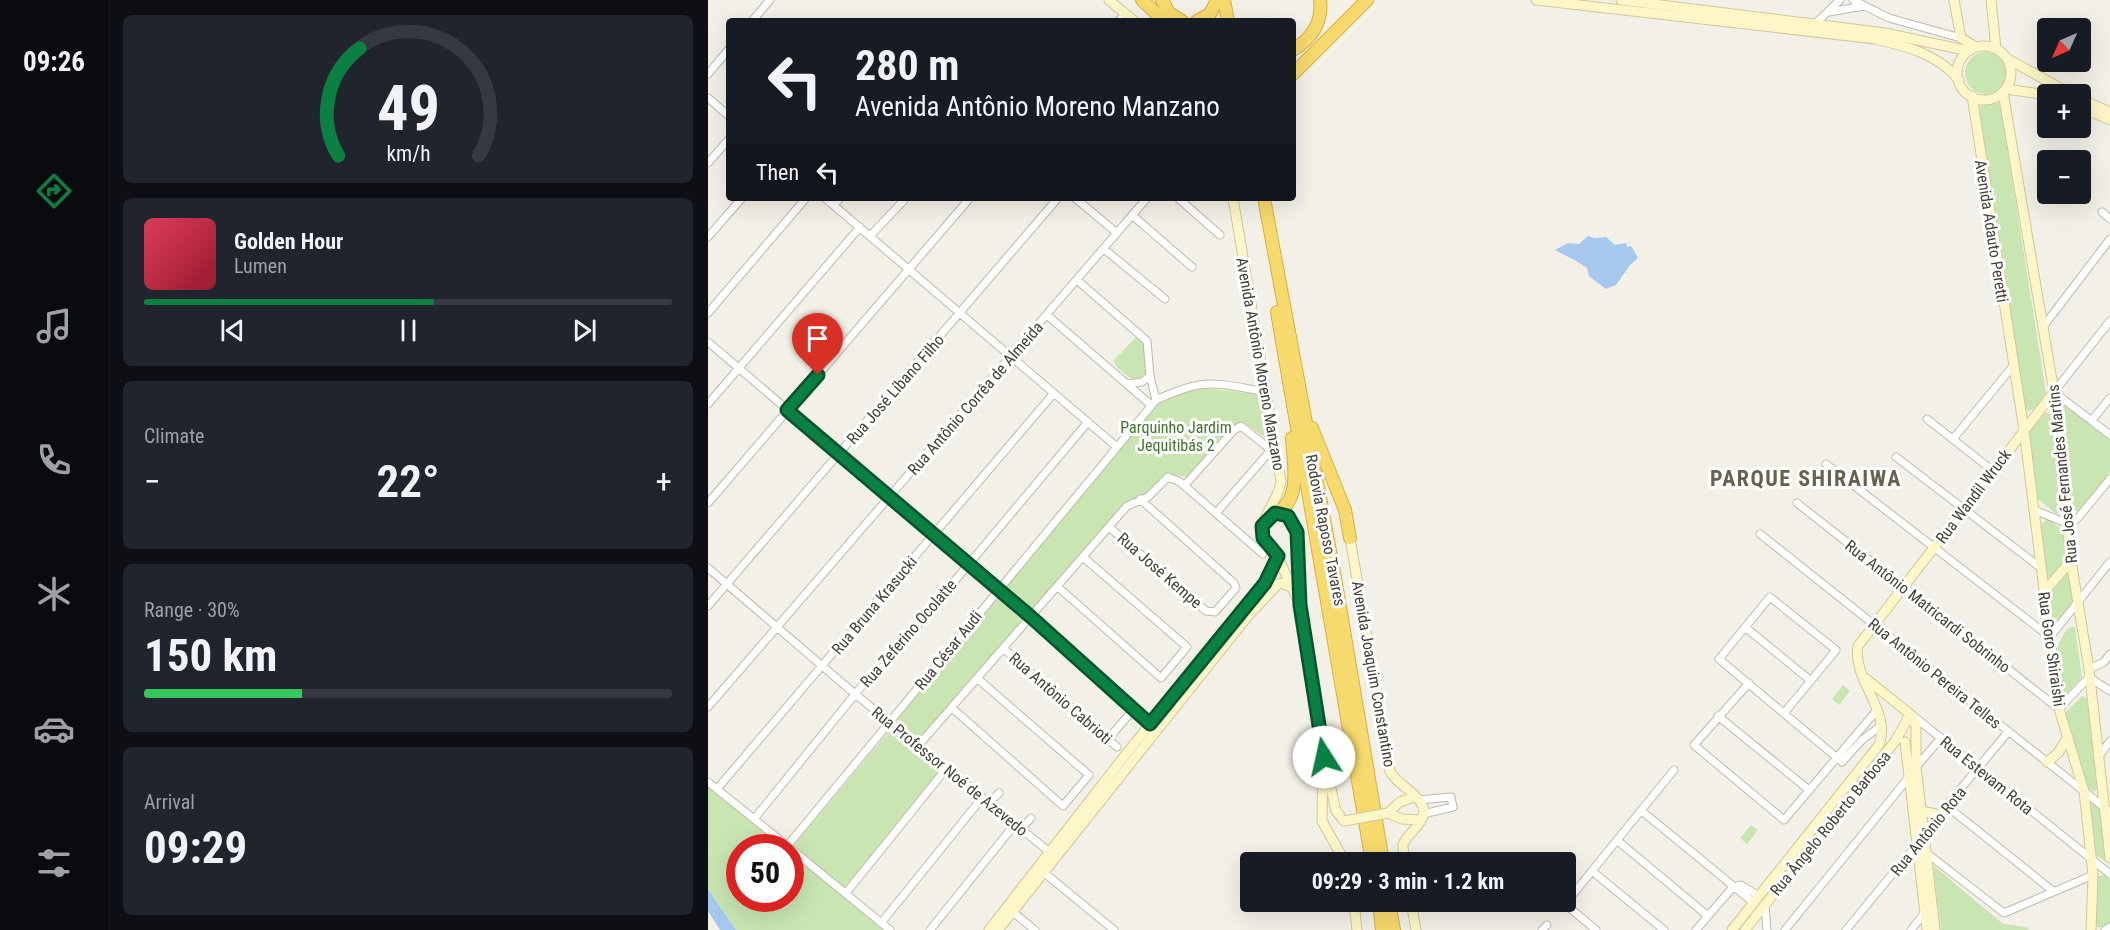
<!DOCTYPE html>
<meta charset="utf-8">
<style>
body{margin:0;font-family:"Roboto Condensed",sans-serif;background:#20242c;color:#f1f3f6;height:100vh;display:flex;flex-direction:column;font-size:22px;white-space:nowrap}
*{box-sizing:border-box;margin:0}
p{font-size:20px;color:#9ea1a6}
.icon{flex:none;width:33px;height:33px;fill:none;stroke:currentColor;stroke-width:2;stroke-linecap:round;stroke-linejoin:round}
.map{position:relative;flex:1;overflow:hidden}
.drawer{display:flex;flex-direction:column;gap:15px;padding:15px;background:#0d0f14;width:600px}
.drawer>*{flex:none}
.top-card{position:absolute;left:18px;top:18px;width:570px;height:183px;border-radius:6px;box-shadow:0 6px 24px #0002;background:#171b24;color:#f1f3f6;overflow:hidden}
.needle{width:39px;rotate:225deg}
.buttons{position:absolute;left:1329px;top:18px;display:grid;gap:12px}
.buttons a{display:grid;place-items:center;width:54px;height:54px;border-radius:6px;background:#171b24;box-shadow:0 6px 24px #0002;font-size:30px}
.speed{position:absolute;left:18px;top:834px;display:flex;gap:12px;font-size:30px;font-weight:700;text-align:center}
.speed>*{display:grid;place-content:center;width:78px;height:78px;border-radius:50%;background:#171b24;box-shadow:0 6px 24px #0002;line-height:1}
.speed .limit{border:9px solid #d22;background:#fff;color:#111}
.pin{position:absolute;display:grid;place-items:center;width:51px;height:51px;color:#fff;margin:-62px -26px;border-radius:50% 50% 50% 0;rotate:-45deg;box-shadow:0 0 6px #0007}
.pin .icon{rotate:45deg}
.me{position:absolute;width:66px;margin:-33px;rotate:350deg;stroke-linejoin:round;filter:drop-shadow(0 0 4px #0008)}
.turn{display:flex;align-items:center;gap:21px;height:126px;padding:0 30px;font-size:27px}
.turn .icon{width:78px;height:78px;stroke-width:2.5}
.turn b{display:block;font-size:42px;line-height:51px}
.then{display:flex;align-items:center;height:57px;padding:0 30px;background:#0003;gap:12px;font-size:22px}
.big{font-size:45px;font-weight:700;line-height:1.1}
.drawer .tile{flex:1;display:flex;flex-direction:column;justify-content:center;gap:9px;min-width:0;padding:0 21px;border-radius:9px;background:#20242c}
.drawer .dial{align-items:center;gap:0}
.dial svg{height:156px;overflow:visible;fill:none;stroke:#363941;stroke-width:7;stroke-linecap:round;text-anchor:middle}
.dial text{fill:#f1f3f6;stroke:none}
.song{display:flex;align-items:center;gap:18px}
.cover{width:72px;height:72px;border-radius:9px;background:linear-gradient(135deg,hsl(350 70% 55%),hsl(350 70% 35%))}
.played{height:6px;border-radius:3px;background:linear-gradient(90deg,#0b8043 55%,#363941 55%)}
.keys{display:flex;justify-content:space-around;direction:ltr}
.heat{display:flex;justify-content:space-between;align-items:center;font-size:33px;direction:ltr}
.charge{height:9px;border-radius:4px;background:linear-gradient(90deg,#34c759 30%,#363941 0)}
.trip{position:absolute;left:532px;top:852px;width:336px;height:60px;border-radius:6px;background:#171b24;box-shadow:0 6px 24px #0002;font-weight:700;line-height:60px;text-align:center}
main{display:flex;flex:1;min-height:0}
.tab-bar{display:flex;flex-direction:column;width:108px;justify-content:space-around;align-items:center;background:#090b0e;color:#9ea1a6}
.tab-bar .icon{width:42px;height:42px}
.tab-bar .on{color:#0b8043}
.tab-bar b{font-size:27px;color:#f1f3f6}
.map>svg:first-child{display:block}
</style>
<main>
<nav class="tab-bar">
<b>09:26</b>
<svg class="icon on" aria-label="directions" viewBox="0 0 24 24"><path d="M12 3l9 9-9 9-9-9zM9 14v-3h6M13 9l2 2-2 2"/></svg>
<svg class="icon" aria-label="music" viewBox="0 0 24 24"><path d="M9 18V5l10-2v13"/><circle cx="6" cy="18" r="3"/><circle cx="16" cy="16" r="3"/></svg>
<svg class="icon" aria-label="phone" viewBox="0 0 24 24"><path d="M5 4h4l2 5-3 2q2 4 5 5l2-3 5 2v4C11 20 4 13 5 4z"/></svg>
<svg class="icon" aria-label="climate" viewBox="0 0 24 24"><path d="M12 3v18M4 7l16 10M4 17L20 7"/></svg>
<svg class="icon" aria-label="car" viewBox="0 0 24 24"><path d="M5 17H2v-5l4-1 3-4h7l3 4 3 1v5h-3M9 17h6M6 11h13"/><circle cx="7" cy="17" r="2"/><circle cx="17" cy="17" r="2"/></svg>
<svg class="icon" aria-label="filters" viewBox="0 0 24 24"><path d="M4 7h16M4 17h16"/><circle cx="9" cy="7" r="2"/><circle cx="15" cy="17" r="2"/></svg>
</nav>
<section class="drawer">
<div class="tile dial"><svg viewBox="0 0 100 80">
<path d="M14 69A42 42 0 1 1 86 69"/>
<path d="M14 69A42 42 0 0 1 25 14" stroke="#0b8043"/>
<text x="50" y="56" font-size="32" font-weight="700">49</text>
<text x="50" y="72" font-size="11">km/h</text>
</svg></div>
<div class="tile">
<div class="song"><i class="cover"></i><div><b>Golden Hour</b><p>Lumen</p></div></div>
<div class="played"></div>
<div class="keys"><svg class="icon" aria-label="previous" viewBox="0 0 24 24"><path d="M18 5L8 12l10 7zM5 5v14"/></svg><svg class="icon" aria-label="pause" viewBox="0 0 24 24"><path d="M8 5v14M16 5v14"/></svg><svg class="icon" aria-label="next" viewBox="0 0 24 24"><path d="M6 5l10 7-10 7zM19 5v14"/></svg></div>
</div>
<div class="tile"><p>Climate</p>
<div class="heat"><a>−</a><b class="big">22°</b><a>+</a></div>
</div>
<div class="tile"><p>Range · 30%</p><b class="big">150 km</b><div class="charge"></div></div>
<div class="tile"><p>Arrival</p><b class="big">09:29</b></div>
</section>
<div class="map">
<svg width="1402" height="930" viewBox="0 0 1402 930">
<rect width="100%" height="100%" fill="#f3f1e7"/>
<!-- green -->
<path fill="#c8e5b2" d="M1257 73a21 21 0 1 1 42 0a21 21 0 1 1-42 0Z
M1292 103 1338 393 1326 409 1321 411 1316 408 1271 106Z
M430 335C442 347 445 398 417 374 412 370 407 367 406 360Z
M488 387 554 395 562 441 538 424H531L523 428 481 477 457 474 440 493 419 502 327 608 321 609 300 592V585L448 403Z
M1358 403 1402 438V472L1370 512 1363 508 1352 404Z
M1336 412 1344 414 1354 510 1348 514 1330 499 1321 432Z
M1341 520 1355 530 1358 559 1346 576 1341 577 1336 573 1332 527 1336 521Z
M1357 574H1362L1367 602 1353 619H1346L1343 615 1340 595Z
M287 599 295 600 318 619 214 741 209 740 188 718Z
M1362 627H1367L1374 677 1355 698C1352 673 1341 646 1362 627Z
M1135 685 1142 691 1131 705 1124 699Z
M1374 696 1380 699 1389 789 1386 792 1378 787 1357 713Z
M183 729 233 770 137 889 84 847Z
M0 784 78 847 32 848V898H82L83 851 179 930H28L0 889Z
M1379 797 1393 808 1398 862 1385 853Z
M1043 825 1050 830 1039 844 1032 838Z
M1225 865 1295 924 1319 927 1321 930H1233Z
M1393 875 1401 877 1402 883V923L1391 928 1388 926V878Z"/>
<!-- water -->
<path fill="#a6c8ed" d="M880 236 886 238 898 237 907 245 918 243 919 247 923 246 930 258 922 265 908 285 898 289 881 276 879 268 870 262 847 250 860 243 871 244Z
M0 890V889L28 930H12L0 911Z"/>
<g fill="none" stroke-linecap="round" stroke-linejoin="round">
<defs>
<path id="street" d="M1145 0 1181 18 1253 38
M1121 12 1156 6
M44 21 62 0
M411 21 418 13
M1108 23 1132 0
M0 74 21 49
M0 98 21 116
M0 163 21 139
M117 198 409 447
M367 198 409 233
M470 198 512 235
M126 205 132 198
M1394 212 1402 219
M424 215 484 267
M162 236 198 198
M0 237 34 198
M396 249 457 299
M369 280 439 341 442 376 448 400
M0 313 98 198
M339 315 443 405
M1402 321 1346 392 1402 435
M1335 327 1402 239
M0 342 323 617 446 726
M419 384 434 382 442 376
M0 404 152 227
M1219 419 1284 470
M1384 420 1402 398
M1245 439 1305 366
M1188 457 1333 568
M1118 464 1342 637 1402 562
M476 486 526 430 533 426 563 450 568 446
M0 503 262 198
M1089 503 1351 709 1381 677 1402 691
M1326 510 1361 524 1369 519 1402 479
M508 513 563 450
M401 527 498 611 507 612 528 588 526 583 432 499
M1052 534 1402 812
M0 568 147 694 344 854
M350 587 453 678 479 647 375 557
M0 606 350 198
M1037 627 1103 681
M296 649 409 747
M1381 669 1396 662 1402 654
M1041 683 986 745 1076 820 1169 710
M0 707 439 198
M244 708 355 806 381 775 270 679
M1077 712 1128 650 1062 597 1011 659 1134 762 1154 740 1174 725
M1203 714 1402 874
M1010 716 1101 790
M400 739 426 709
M210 746 419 506 440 497 460 477 472 482 555 554
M1391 756 1402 741
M1207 768 1233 738
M0 782 82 848
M9 789 346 393
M711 800 743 797 745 807 715 814
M281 803 291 793
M1240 807 1345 891
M935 812 1046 903
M46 819 157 682 166 677 380 422
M313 829 323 818
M1215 834 1300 732
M910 841 1000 916
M80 845 448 400C498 377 506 383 559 392
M82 848 182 930
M1216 851 1296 913 1385 875
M334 871 406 930
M884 871 956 930
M138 893 238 769
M1057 905 1059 930
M301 909 327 930
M173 923 274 798
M222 930 307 824
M834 930 839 925
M888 930 857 904 966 770
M988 930 1025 887 1033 885 1051 896
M1077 930 1201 777
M1138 930 1210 843
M1203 930 1218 911
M1397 930 1402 927"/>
<path id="secondary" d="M401 0 426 21
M828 0 1167 39C1198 46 1230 54 1251 80
M913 0 1177 33 1261 51
M1246 0 1253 38 1268 47
M1283 0 1288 49
M1249 73a27 27 0 1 1 54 0a27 27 0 1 1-54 0Z
M1300 59 1363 94
M1298 89 1340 95
M1295 92 1346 392 1363 561 1381 669 1402 858
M1264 96 1316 430 1351 709 1376 791 1385 875 1383 930
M1372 99 1402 112
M1372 107 1402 120
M525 198 573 481C571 501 553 514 554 534L570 557 592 605
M566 514 570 512 583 519 589 532 592 605 616 757 628 811 636 821
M642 538 682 771C688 786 721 797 715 816 712 826 700 834 695 844L696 862
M1336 592 1363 561
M1157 678 1202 714 1208 726V766L1227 930
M1197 742 1219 930
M1339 762 1350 753 1360 737
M615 768 614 821 637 862
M706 797 692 802 680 813 694 819 713 820
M1213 811 1232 815
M646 902 649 930
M703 902 708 930
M281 930 418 754 557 583 570 557
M290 930 540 616 570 584 573 583 586 588
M1024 930 1171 745C1184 711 1144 680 1150 646L1346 392
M1037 930 1188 740 1202 714"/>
<path id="highway" d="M434 0 456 21
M454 0 461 13 474 21
M516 0 520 21
M489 21 502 14 509 0
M585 50C603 39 615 22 612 0
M585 74 659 0
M556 198 628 583 675 862
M569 312 664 862
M604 428 637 510 642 538
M570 512C594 498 585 462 584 438
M671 902 674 930
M681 902 686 930"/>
</defs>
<!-- street casing -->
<use href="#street" stroke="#beb9aa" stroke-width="9"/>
<!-- secondary casing -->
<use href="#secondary" stroke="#d1c898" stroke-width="11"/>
<!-- highway casing -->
<use href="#highway" stroke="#d7b03d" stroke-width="14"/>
<!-- street -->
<use href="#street" stroke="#fff" stroke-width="7"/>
<!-- secondary -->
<use href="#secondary" stroke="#fcf6c8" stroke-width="9"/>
<!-- highway -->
<use href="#highway" stroke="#f7da6d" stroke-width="12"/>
<defs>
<path id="secondary-bridge" d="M636 821 680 813"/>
</defs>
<!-- secondary-bridge casing -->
<use href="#secondary-bridge" stroke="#d1c898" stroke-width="11" stroke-linecap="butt"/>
<!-- secondary-bridge -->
<use href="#secondary-bridge" stroke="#fcf6c8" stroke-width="9"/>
</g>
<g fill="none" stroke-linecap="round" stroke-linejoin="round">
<defs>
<path id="route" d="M110 375 79 410 323 617 442 724 557 583 570 556 555 538 554 526 567 513 580 516 589 532 592 605 616 757"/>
</defs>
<!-- route casing -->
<use href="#route" stroke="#07532c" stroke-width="15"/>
<!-- route -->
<use href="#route" stroke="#0b8043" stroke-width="10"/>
</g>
<g text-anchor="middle" stroke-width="6" stroke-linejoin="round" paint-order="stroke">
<!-- street labels -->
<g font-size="16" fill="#464136" stroke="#fff">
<text transform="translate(1284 231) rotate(81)" y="6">Avenida Adauto Peretti</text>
<text transform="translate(553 364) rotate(80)" y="6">Avenida Antônio Moreno Manzano</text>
<text transform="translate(187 389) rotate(-49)" y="6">Rua José Líbano Filho</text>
<text transform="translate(267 398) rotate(-49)" y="6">Rua Antônio Corrêa de Almeida</text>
<text transform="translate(1354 474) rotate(-96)" y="6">Rua José Fernandes Martins</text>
<text transform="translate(1265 496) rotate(-53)" y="6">Rua Wandil Wruck</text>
<text transform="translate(618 530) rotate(79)" y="6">Rodovia Raposo Tavares</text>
<text transform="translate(452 570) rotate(41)" y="6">Rua José Kempe</text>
<text transform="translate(166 605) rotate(-50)" y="6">Rua Bruna Krasucki</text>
<text transform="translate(1220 606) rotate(38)" y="6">Rua Antônio Matricardi Sobrinho</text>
<text transform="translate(200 633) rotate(-49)" y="6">Rua Zeferino Ocolatte</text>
<text transform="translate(1344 649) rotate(82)" y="6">Rua Goro Shiraishi</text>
<text transform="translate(240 650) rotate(-51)" y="6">Rua César Audi</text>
<text transform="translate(1227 673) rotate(39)" y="6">Rua Antônio Pereira Telles</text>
<text transform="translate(666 674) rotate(80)" y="6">Avenida Joaquim Constantino</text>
<text transform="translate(353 698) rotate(41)" y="6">Rua Antônio Cabrioti</text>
<text transform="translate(242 771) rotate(39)" y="6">Rua Professor Noé de Azevedo</text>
<text transform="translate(1279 775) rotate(39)" y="6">Rua Estevam Rota</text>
<text transform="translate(1122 823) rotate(-51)" y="6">Rua Ângelo Roberto Barbosa</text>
<text transform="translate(1220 831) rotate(-51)" y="6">Rua Antônio Rota</text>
</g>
<!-- park labels -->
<g font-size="16" fill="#3f752c" stroke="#fff">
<text x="468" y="433">Parquinho Jardim<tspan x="468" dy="18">Jequitibás 2</tspan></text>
</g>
<!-- district labels -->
<g font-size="22" font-weight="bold" letter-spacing="1.5" fill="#68614e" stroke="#fff">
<text x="1098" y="486">PARQUE SHIRAIWA</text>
</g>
</g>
</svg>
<div class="buttons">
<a><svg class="needle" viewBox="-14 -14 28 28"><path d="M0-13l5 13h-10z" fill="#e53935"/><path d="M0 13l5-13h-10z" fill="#9ea1a6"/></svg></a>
<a>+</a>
<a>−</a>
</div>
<div class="speed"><div class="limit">50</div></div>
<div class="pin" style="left:110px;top:375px;background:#d93025"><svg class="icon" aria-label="arrive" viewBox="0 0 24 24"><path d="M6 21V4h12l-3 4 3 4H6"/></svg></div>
<svg class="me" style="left:616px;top:757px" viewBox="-20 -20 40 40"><circle r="19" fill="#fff"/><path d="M0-13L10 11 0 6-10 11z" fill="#0b8043"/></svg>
<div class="trip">09:29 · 3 min · 1.2 km</div>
<div class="top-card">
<div class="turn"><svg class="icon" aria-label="left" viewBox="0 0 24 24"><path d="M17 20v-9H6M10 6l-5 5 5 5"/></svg><div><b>280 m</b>Avenida Antônio Moreno Manzano</div></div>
<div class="then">Then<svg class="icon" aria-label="left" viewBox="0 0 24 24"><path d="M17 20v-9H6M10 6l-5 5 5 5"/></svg></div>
</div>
</div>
</main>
